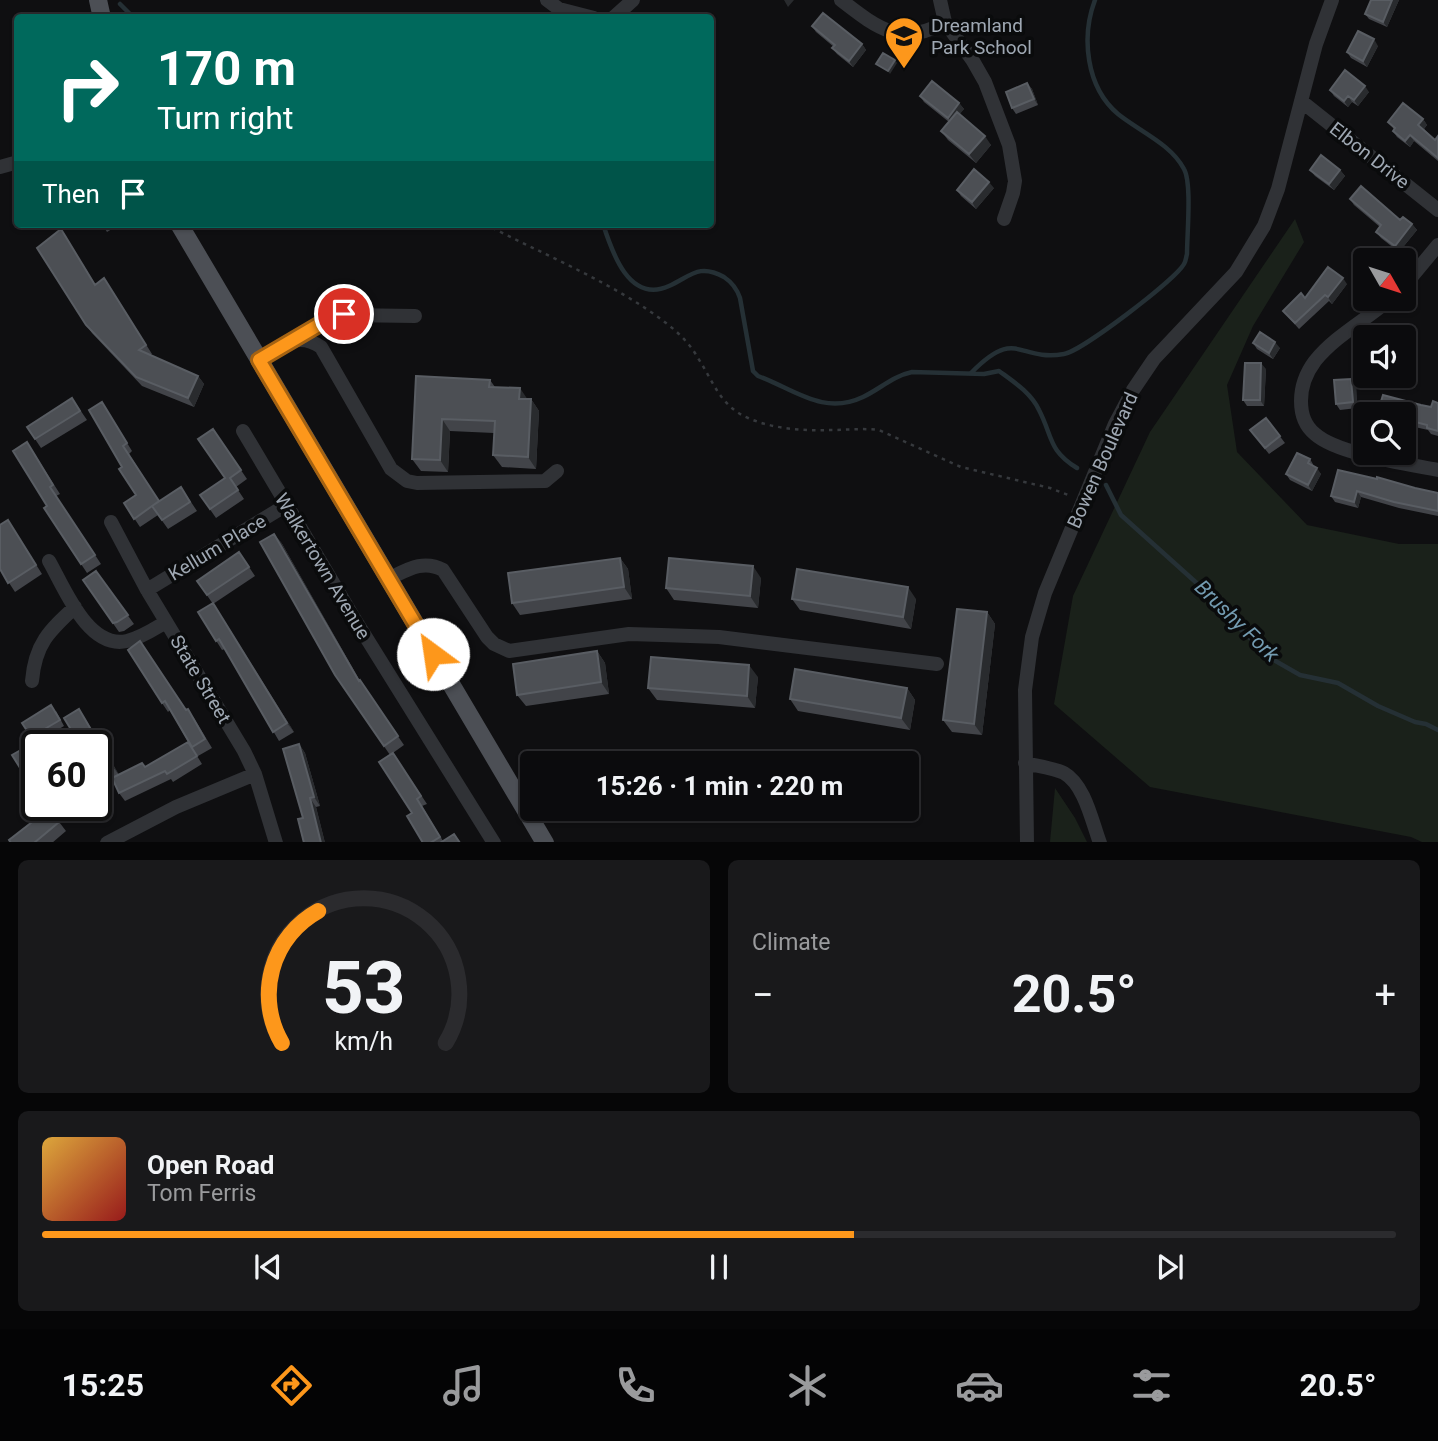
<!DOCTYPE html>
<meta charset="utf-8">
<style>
body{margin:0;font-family:Roboto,sans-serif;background:#19191b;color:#f1f3f6;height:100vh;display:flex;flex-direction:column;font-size:26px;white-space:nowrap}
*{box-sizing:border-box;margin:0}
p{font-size:23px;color:#9a9b9d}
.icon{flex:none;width:38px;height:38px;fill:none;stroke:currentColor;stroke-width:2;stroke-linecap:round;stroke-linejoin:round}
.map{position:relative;height:842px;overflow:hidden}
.drawer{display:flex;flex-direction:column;gap:18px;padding:18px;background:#060607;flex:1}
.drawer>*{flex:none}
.banner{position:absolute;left:14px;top:14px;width:700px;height:214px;border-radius:7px;box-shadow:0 2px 5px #0004,0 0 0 2px #2b2b2e;background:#00695c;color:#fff;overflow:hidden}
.needle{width:46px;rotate:129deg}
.tools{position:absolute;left:1353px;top:248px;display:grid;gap:14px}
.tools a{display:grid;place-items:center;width:63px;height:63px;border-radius:7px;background:#0b0b0d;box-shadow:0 2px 5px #0004,0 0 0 2px #2b2b2e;font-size:35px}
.speed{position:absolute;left:21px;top:730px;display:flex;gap:14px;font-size:35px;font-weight:700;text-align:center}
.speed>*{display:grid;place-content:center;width:91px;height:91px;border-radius:50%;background:#0b0b0d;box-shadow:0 2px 5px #0004,0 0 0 2px #2b2b2e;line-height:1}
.speed .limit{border:4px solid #111;border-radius:10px;background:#fff;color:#111}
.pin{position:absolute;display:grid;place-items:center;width:60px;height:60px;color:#fff;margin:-30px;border:4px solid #fff;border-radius:50%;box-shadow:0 2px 7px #0007}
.me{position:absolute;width:77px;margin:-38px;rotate:329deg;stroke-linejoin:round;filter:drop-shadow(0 0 5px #0008)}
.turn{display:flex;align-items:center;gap:24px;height:147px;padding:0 28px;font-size:32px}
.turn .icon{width:91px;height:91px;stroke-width:2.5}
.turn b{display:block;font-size:49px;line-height:60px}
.then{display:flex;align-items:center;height:66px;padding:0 28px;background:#0003;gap:14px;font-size:26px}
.big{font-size:52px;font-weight:700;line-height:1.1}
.drawer .tile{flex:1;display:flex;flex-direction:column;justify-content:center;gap:10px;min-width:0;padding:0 24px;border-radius:10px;background:#19191b}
.drawer .dial{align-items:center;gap:0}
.dial svg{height:182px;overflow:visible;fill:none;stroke:#2b2b2e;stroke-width:7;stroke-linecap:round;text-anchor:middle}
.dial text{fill:#f1f3f6;stroke:none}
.song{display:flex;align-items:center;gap:21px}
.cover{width:84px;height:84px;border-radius:10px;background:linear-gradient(135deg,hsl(40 70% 55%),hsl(0 70% 35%))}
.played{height:7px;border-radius:4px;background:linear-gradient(90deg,#fd971b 60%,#2b2b2e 60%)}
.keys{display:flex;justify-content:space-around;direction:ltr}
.heat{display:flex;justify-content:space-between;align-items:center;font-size:38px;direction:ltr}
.drawer .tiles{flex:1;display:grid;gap:18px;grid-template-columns:1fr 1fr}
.tile:last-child{grid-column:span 2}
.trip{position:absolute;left:520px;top:751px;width:399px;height:70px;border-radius:7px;background:#0b0b0d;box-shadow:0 2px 5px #0004,0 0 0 2px #2b2b2e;font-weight:700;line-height:70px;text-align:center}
.tabs{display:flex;height:112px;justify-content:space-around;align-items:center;background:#040405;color:#9a9b9d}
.tabs .icon{width:49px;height:49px}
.tabs .on{color:#fd971b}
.tabs b{font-size:32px;color:#f1f3f6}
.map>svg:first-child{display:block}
</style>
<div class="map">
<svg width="1438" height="843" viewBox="0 0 1438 843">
<rect width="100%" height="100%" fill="#0f0f11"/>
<!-- green -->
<path fill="#1a211a" d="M1295 219 1304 242 1253 326 1227 385 1237 452 1307 525 1399 544H1438V842H1422L1411 837 1150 787 1054 704 1073 596 1150 432Z
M1055 788 1075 818 1087 842H1050Z"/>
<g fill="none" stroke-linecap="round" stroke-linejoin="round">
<!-- stream -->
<path stroke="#253035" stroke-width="4.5" d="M120 4 134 18
M603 224C612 252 629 304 669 286 691 276 699 263 724 277 733 283 737 289 740 298L753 371 758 376C794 389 823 416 863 397 880 389 893 376 912 372L984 374 999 371C1014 382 1031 393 1039 410 1053 437 1048 450 1077 468
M971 373C1017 326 1017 362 1064 354 1082 351 1175 280 1184 264 1186 261 1186 257 1187 254 1187 234 1192 183 1184 169 1171 144 1139 131 1118 114 1086 87 1081 37 1095 0
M1106 485 1121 515 1200 586 1234 623 1272 659 1300 675 1338 683 1378 706 1415 722 1426 724 1438 730"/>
<!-- path -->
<path stroke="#36393d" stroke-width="2.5" stroke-dasharray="3.5 5" stroke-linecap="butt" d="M485 224C542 254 616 284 666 323 679 333 690 344 698 358 713 381 720 406 748 418 773 429 804 431 831 430 847 430 863 428 879 430L961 467 1050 488 1071 496"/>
<!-- minor -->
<path stroke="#303236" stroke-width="14" d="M547 0 559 9 594 18
M841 0C876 27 901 48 945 22
M940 0 945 22 973 61 985 82 1009 145 1015 181 1013 193 1004 219
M613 18 633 0
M1301 101 1438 210
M0 167 18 162
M1404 286 1438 245
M1390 299C1366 320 1335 336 1315 361 1306 373 1301 386 1301 401 1301 414 1305 426 1315 434 1337 454 1408 464 1438 470
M297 338 332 317 344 315 415 316
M259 360C282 347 296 330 321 347L391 469 407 481 417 483 545 481 557 471
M243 431 354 618 494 843
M111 522 147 590 244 751 255 774 276 843
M49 561C64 587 88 650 127 641 141 638 154 629 166 622
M388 579C407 570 423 559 443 570L487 637 494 644 509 651 629 634 662 635 719 637 937 664
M147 590 288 504
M32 681C35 644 49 631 75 607
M1025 763C1037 766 1053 768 1064 773 1085 785 1092 822 1100 843
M107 843 176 807 255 774
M1027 843 1025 690 1032 637 1045 593 1115 424 1133 390 1154 359 1236 272 1264 226 1278 189 1316 44 1332 0"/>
<!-- major -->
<path stroke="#4c4f55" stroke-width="18" d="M98 0 102 18
M179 224 545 843"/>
</g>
<!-- wall -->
<path fill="#424449" d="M1371 0H1399L1387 27 1369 19 1365 14Z
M812 26 862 44 866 50 853 67 837 54 832 48 834 47 816 32Z
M1378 46 1367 67 1351 58 1347 52Z
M1027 83 1032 89 1038 105 1016 114 1012 108Z
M1330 90 1369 92 1358 106 1352 102 1348 107 1334 96Z
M920 96 959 103 964 109 959 114 991 145 976 163 948 140 941 131 949 122 924 102Z
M1423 119 1427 125 1424 129 1435 140 1438 136V161L1414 141 1410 147 1397 137 1393 131 1394 129 1388 122Z
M1310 170H1340L1345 176 1334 190 1315 176Z
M994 188 976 209 961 196 957 190Z
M1350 199 1412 224 1417 230 1399 252 1381 238 1376 232 1380 227 1354 205Z
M102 224H120L107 232Z
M61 229 95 284 110 287 152 354 150 355 198 376 204 384 194 407 142 386 92 333 37 248Z
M1347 284 1332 304 1329 301 1299 329 1283 311 1305 298Z
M1253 343 1280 348 1273 359 1257 349Z
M1266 369 1264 406H1247L1243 400Z
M416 376 490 380 495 387 527 399H531L539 411 536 469 502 467 493 455 494 433 450 431 448 472 421 471 412 459Z
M1351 379 1356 385 1357 408 1340 410 1336 404Z
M72 398 87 420 41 448 27 427Z
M102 402 132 451 129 454 159 501 181 487 197 511 168 529 158 515 140 527 124 503 136 495 122 467Z
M1438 403V436L1431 434 1428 430 1406 425 1405 429H1404V415H1381L1378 411 1421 405 1431 407Z
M1266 418 1285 443 1269 454 1250 430Z
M213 429 247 479 236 487 244 499 216 518 200 495 225 478Z
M27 442 60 494 56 496 101 564 87 573 44 508 47 506Z
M1310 459 1314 466 1321 474 1312 491 1290 480 1286 474Z
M1338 470 1438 493V516L1399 508 1361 497 1358 508 1335 502 1331 496Z
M8 520 42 574 15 592 0 569Z
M281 542 360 681 404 745 390 755 335 675Z
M239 552 255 576 213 604 294 732 279 741 225 649 222 650 198 612 213 604 197 581Z
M620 558 628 569 632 599 520 615 512 603Z
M96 571 134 624 124 631 119 632 83 580Z
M761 578 758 608 674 600 666 588Z
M792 599H916L911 629 800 610Z
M987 612 995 624 982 735 952 732 943 720Z
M128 650 194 718 212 748 198 756 194 751 202 764 173 782 171 779 125 801 119 793 113 780 105 785 96 772 79 709 119 775 142 763 145 767 188 742 170 710 168 712 162 703Z
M597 651 605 663 609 694 526 706 517 695Z
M758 677 755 708 657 700 648 688Z
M907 688 915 700 910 730 798 711 790 699Z
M56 711 64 726 35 743 31 737Z
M299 744 305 753 320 806 316 807 325 843H304Z
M393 753 427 804 422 806 443 841 454 834 461 843H423Z
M43 805H62L63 807 53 814 66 831 52 843H11L47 811Z"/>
<!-- shaded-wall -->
<path fill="#292b2e" d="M784 0H794L788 7Z
M1392 0H1399L1387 27 1383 22Z
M1374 39 1378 46 1367 67 1363 61Z
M862 44 866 50 853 67 849 61Z
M895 60 897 63 890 74 888 71Z
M1027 83 1032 89 1038 105 1034 99Z
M1365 86 1369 92 1358 106 1354 100Z
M1348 96 1352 102 1348 107 1344 101Z
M959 103 964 109 952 124 948 118Z
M1423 119 1427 125 1422 131 1418 125Z
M1410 135 1414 141 1410 147 1405 141Z
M985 136 991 145 976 163 969 154Z
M1340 170 1345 176 1334 190 1329 184Z
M989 182 994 188 976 209 972 202Z
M1412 224 1417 230 1399 252 1395 246Z
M1343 278 1347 284 1332 304 1328 297Z
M1275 342 1280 348 1273 359 1269 353Z
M1261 363 1266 369 1264 406 1260 400Z
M198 376 204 384 194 407 188 398Z
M1351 379 1356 385 1357 408 1353 402Z
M520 388 528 400 519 399Z
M531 399 539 411 536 469 528 457Z
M442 419 450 431 448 472 440 460Z
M1317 468 1321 474 1312 491 1308 485Z
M1357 491 1361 497 1358 508 1354 502Z
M274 534 281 542 365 690 359 681Z
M620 558 628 569 632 599 624 587Z
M753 566 761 578 758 608 750 596Z
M908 587 916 599 911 629 903 617Z
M213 603 219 612 294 732 287 723Z
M987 612 995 624 982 735 974 724Z
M597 651 605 663 609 694 601 682Z
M749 665 758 677 755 708 747 696Z
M907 688 915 700 910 730 901 718Z
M79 709 85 718 120 776 113 767Z
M299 744 305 753 320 806 314 797Z
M310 798 316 807 325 843H321Z"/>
<!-- building -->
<path fill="#4c4f54" stroke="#595d63" stroke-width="2" d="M1371 0H1392L1383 22 1365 14Z
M823 13 862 44 849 61 832 48 835 45 812 26Z
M1358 31 1374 39 1363 61 1347 52Z
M883 53 895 60 888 71 876 64Z
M1345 70 1365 86 1354 100 1348 96 1344 101 1330 90Z
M932 81 959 103 948 118 920 96Z
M1027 83 1034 99 1012 108 1006 92Z
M1403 103 1423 119 1418 125 1435 140 1438 136V158L1410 135 1405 141 1393 131 1395 128 1388 122Z
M957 112 985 136 969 154 941 131Z
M1321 155 1340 170 1329 184 1310 170Z
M974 169 989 182 972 202 957 190Z
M1361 186 1400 220 1403 217 1412 224 1395 246 1376 232 1381 225 1350 199Z
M61 229 95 285 104 278 146 345 139 350 198 376 188 398 136 377 86 325 37 248Z
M1328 267 1343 278 1328 297 1325 295 1295 323 1283 311 1301 293 1305 298Z
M1260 332 1275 342 1269 353 1253 343Z
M1245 363H1261L1260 400H1243Z
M416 376 490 380 489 387 520 388 519 399H531L528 457 493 455 495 421 442 419 440 460 412 459Z
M1351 379 1353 402 1336 404 1334 380Z
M1383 395 1421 405 1431 407 1433 401 1438 403V431L1427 428V425L1404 419V415H1391L1378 411Z
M72 398 80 411 35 439 27 427Z
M102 402 127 443 123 446 159 501 134 519 124 503 136 495 119 469 122 467 89 410Z
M1266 418 1280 436 1265 448 1250 430Z
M213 429 241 470 230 478 238 490 210 509 200 495 225 478 198 439Z
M27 442 53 485 50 487 95 555 81 564 44 508 47 506 13 451Z
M1297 453 1310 459 1308 463 1317 468 1308 485 1286 474Z
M1338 470 1377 479V477L1415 488 1438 493V511L1394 502 1357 491 1354 502 1331 496Z
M181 487 190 502 162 520 152 506Z
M8 520 36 565 8 583 0 569V525Z
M274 534 359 681 360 680 398 736 384 746 335 675 260 542Z
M239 552 249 567 207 595 197 581Z
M620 558 624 587 512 603 508 573Z
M669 558 753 566 750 596 666 588Z
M797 569 908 587 903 617 792 599Z
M96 571 128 615 117 622 113 623 83 580Z
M213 603 287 723 273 732 219 639 216 641 198 612Z
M957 609 987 612 974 724 943 720Z
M140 641 186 710 188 709 205 739 192 747 165 701 162 703 128 650Z
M597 651 601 682 517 695 513 664Z
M651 657 749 665 747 696 648 688Z
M795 669 907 688 901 718 790 699Z
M51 705 60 720 31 737 22 723Z
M79 709 113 767 98 776 96 772V746H81L64 718Z
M188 742 197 756 167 774 165 771 119 793 112 778 142 763 145 767Z
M299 744 314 797 310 798 321 843H304L298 819 303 818 283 749Z
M26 747 37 765V795L12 755Z
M393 753 421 796 417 799 440 837 430 843H423L407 816 412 813 379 762Z
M49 809 59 822 34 843H11L9 840Z
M454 834 460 843H440Z"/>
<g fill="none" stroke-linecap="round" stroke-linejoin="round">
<defs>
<path id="route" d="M344 314 332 317 259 360 433 654"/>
</defs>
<!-- route casing -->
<use href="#route" stroke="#a46212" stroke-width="18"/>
<!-- route -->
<use href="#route" stroke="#fd971b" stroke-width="12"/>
</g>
<!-- icons -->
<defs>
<symbol id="school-pin" viewBox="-11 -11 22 30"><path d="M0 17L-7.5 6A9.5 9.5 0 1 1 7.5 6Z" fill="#fd971b" stroke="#0a0b0c"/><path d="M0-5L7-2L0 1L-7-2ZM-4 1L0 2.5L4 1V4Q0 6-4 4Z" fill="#111"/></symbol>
</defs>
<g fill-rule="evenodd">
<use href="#school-pin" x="882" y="14" width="44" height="60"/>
</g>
<g text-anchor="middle" stroke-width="7" stroke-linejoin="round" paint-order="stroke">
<!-- poi labels -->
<g font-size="19" fill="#9fa8b3" stroke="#0a0b0c" text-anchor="start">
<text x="931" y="32">Dreamland<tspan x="931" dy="22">Park School</tspan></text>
</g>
<!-- street labels -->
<g font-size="19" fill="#9fa8b3" stroke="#0a0b0c">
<text transform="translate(1370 155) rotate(38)" y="7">Elbon Drive</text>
<text transform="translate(1102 460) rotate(-66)" y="7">Bowen Boulevard</text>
<text transform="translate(217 547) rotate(-31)" y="7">Kellum Place</text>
<text transform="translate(323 566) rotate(59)" y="7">Walkertown Avenue</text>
<text transform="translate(201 679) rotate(59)" y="7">State Street</text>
</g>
<!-- water labels -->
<g font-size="21" font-style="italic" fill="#739bb1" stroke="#0a0b0c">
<text transform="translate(1237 621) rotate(44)" y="7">Brushy Fork</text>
</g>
</g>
</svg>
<div class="tools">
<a><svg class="needle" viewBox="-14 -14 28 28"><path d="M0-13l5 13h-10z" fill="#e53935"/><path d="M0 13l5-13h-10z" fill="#9a9b9d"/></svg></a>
<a><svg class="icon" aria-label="sound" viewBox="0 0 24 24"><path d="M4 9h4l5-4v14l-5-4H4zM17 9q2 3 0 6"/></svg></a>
<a><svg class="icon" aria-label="search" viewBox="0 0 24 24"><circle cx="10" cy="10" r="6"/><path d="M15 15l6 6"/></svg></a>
</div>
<div class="speed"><div class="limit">60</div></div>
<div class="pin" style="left:344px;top:314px;background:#d93025"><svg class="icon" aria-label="arrive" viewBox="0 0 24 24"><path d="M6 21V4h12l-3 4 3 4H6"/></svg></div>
<svg class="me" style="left:433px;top:654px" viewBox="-20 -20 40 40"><circle r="19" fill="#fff"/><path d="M0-13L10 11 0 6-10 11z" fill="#fd971b"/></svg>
<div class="trip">15:26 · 1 min · 220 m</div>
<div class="banner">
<div class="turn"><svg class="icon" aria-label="right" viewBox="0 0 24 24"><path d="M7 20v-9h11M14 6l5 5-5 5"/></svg><div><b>170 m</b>Turn right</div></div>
<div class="then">Then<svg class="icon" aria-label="arrive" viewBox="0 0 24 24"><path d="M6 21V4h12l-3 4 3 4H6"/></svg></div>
</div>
</div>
<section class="drawer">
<div class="tiles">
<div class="tile dial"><svg viewBox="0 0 100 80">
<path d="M14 69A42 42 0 1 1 86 69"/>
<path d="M14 69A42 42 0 0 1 30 11" stroke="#fd971b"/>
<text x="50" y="56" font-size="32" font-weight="700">53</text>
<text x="50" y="72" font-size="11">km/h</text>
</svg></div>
<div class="tile"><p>Climate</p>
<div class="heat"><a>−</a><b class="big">20.5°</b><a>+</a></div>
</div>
<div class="tile">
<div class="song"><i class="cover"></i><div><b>Open Road</b><p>Tom Ferris</p></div></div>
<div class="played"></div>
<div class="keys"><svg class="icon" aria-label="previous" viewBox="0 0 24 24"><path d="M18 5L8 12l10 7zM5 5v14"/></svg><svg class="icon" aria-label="pause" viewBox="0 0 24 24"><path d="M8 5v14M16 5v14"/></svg><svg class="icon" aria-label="next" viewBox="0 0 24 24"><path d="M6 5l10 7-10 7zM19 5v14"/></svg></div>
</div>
</div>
</section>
<nav class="tabs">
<b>15:25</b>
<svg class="icon on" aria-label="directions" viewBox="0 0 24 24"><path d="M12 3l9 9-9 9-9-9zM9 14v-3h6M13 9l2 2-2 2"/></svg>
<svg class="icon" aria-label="music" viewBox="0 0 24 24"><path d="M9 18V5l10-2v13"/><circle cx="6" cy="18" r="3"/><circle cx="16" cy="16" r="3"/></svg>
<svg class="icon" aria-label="phone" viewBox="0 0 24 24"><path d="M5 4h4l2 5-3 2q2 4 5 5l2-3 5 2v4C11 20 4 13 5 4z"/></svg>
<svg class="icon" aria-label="climate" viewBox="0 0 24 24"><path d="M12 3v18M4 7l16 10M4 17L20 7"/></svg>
<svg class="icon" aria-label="car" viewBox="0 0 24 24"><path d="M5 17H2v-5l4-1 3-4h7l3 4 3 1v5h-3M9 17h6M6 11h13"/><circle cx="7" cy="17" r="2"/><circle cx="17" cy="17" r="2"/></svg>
<svg class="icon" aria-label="filters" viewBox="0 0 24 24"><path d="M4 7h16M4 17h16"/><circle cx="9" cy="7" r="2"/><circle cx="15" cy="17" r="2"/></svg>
<b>20.5°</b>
</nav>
